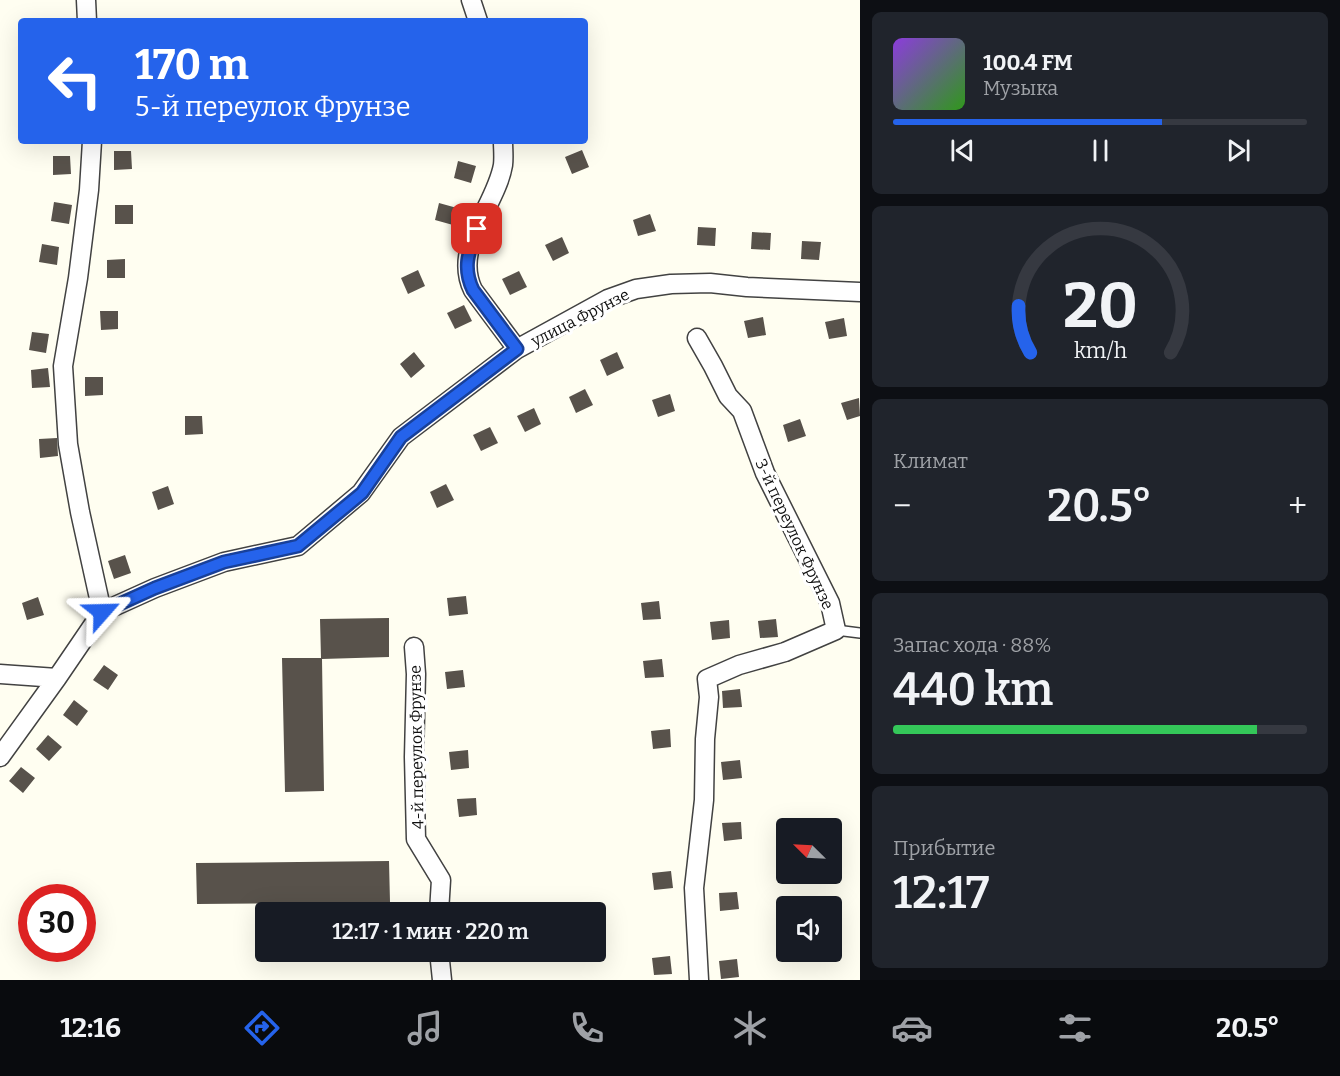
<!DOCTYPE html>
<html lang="ru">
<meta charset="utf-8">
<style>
body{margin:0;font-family:Bitter,serif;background:#20242c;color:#f1f3f6;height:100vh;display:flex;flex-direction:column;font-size:22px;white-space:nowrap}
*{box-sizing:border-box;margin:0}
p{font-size:20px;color:#9ea1a6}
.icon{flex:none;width:33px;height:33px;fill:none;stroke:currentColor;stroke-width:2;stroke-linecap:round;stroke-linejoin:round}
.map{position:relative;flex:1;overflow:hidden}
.panel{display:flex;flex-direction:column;gap:12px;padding:12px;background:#0d0f14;width:480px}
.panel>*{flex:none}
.guide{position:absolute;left:18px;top:18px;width:570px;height:126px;border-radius:6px;box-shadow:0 6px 24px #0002;background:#2563eb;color:#fff;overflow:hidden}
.needle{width:39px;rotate:294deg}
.fabs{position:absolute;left:776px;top:818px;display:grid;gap:12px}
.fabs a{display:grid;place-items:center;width:66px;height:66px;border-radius:6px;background:#171b24;box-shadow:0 6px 24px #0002;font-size:30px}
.speed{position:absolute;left:18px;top:884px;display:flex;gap:12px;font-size:30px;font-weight:700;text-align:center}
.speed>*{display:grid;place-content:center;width:78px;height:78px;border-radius:50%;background:#171b24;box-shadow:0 6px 24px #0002;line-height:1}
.speed .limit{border:9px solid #d22;background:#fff;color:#111}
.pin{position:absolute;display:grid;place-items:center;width:51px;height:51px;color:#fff;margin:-26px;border-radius:12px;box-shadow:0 3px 9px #0006}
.me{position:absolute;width:66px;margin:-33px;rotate:65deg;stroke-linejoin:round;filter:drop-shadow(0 0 4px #0008)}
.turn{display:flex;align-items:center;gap:21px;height:126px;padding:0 18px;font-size:27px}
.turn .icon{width:78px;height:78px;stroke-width:2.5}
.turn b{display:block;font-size:42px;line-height:51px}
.big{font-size:45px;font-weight:600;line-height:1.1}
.panel .card{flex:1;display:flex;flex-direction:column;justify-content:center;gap:9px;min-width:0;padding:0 21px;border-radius:9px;background:#20242c}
.panel .dial{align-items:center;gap:0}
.dial svg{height:156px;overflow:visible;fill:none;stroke:#363941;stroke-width:7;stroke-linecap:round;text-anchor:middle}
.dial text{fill:#f1f3f6;stroke:none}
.song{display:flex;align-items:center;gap:18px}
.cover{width:72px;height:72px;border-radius:9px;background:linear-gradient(135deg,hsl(270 70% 55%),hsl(110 70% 35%))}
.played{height:6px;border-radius:3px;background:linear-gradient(90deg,#2563eb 65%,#363941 65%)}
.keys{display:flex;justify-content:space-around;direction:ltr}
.heat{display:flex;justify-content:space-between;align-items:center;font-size:33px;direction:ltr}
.charge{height:9px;border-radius:4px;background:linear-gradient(90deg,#34c759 88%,#363941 0)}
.trip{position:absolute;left:255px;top:902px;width:351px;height:60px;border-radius:6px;background:#171b24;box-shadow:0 6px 24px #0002;font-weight:600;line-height:60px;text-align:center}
.menu{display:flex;height:96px;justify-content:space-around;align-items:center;background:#090b0e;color:#9ea1a6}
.menu .icon{width:42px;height:42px}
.menu .selected{color:#2563eb}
.menu b{font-size:27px;color:#f1f3f6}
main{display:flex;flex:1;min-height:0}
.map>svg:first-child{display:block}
</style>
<main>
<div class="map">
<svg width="860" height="980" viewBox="0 0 860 980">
<rect width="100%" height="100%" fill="#fffef1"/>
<!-- building -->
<path fill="#58524b" d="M582 150 589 167 572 174 565 157Z
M114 151H131L132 169 114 170Z
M53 156H70L71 174 53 175Z
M458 161 476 166 471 183 454 178Z
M54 202 72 205 69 224 51 221Z
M439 203 457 208 453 225 435 220Z
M115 205H133V224H115Z
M650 214 656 231 638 236 633 220Z
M698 227 716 228 715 246 697 245Z
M752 232 771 233 770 250 751 249Z
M562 237 569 253 553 261 545 245Z
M802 241 821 242 819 260 801 259Z
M42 244 59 247 57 265 39 262Z
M125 259V278H107V260Z
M418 270 425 286 408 294 401 278Z
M519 271 527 287 510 295 502 279Z
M464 305 472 321 455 329 447 313Z
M100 311H118V329L101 330Z
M763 317 766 335 748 338 744 321Z
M844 318 847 336 829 339 825 322Z
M32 332 49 334 46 353 29 350Z
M414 352 425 366 411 378 400 364Z
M617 352 624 368 607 376 600 360Z
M48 368 50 387 32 388 31 370Z
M85 377H103V395L85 396Z
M585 389 593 405 576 413 569 397Z
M670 394 675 411 658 417 652 400Z
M859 398 860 416 847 420 841 403Z
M534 408 541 424 525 432 517 416Z
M185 416H202L203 434 185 435Z
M800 419 806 436 788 442 783 425Z
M490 427 498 443 481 451 473 435Z
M57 438 58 456 40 458 39 439Z
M446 484 454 500 437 508 430 492Z
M168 486 174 504 158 510 152 492Z
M125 555 131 573 114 579 108 561Z
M466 596 468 614 449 616 447 598Z
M38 597 44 615 27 620 22 603Z
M659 601 661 619 643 620 641 603Z
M389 618V657L322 659 324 791 285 792 282 658H321L320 619Z
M776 619 778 637 760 638 758 621Z
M729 620 730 638 712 640 710 622Z
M662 659 664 677 645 678 643 661Z
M104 665 118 675 108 690 93 680Z
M463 670 465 687 447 689 445 672Z
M740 689 742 707 723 708 722 691Z
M74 700 88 711 77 726 63 715Z
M670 729 671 747 653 749 651 731Z
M48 735 62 747 49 761 36 749Z
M468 750 469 768 451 770 449 752Z
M740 760 742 778 723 780 721 762Z
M21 767 35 778 23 793 9 781Z
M476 798 477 815 459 817 457 799Z
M741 822 742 839 724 841 722 823Z
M389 861 390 902 197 904 196 863Z
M671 871 673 888 654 890 652 873Z
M737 892 739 909 720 911 719 893Z
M670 956 672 974 654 975 652 958Z
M737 959 739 977 721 979 719 961Z"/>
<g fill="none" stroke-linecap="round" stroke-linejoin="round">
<defs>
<path id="service" d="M836 630 860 633"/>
<path id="minor" d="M86 0 87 21
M471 0 478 21
M92 141 89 190 78 278 63 366 68 444 80 512 102 612
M503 141C503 149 504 157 503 165 496 206 452 247 473 290L517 349
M697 338 713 366 728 396 742 411 765 473 830 603 836 630 785 652 739 665 707 679 709 697 705 739 704 800 694 888 699 980
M102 612 155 588 224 562 298 546 361 493 401 437 517 349 608 299 636 289 671 284 710 283 747 287 860 292
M414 647 416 674 414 757 416 839 441 880 439 912
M0 674 57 678
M0 757 57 678 102 612
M439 951 442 980"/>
</defs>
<!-- service casing -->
<use href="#service" stroke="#424242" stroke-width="12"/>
<!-- minor casing -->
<use href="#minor" stroke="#424242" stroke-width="21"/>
<!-- service -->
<use href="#service" stroke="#fff" stroke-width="9"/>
<!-- minor -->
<use href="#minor" stroke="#fff" stroke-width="18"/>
</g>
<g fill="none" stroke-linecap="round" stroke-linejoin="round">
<defs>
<path id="route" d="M102 612 155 588 224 562 298 546 362 493 401 437 517 349 473 290C462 267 469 251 477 229"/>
</defs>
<!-- route casing -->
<use href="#route" stroke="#184099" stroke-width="15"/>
<!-- route -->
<use href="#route" stroke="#2563eb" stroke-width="10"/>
</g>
<g text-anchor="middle" stroke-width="6" stroke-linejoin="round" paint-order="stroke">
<!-- street labels -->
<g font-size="16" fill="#0f0f0f" stroke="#fff">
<text transform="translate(580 317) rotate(-27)" y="6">улица Фрунзе</text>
<text transform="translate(795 534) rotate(65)" y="6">3-й переулок Фрунзе</text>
<text transform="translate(416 747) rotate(-91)" y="6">4-й переулок Фрунзе</text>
</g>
</g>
</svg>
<div class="fabs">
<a><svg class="needle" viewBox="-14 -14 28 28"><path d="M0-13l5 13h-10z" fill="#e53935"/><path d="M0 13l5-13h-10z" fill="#9ea1a6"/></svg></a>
<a><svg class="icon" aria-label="sound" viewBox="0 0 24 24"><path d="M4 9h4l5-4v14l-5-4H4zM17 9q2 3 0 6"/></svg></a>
</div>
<div class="speed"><div class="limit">30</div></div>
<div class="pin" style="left:477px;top:229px;background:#d93025"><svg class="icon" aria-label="arrive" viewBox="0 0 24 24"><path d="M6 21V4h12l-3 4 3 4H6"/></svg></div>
<svg class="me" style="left:102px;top:612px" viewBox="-20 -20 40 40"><path d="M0-17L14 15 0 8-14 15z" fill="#2563eb" stroke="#fff" stroke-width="4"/></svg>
<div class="trip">12:17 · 1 мин · 220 m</div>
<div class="guide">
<div class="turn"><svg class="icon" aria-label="left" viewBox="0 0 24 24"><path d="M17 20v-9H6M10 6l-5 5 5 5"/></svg><div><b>170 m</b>5-й переулок Фрунзе</div></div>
</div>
</div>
<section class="panel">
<div class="card">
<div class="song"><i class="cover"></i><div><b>100.4 FM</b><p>Музыка</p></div></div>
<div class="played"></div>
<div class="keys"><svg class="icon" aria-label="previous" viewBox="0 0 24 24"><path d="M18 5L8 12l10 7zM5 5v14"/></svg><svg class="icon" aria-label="pause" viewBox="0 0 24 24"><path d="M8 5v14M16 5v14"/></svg><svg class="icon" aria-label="next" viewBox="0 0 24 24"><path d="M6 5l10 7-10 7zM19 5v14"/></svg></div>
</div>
<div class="card dial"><svg viewBox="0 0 100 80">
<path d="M14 69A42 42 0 1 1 86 69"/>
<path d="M14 69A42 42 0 0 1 8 45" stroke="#2563eb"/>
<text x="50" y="56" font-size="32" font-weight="700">20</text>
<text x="50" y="72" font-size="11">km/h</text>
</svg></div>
<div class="card"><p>Климат</p>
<div class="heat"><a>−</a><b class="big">20.5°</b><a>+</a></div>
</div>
<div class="card"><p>Запас хода · 88%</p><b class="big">440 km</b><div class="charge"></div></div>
<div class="card"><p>Прибытие</p><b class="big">12:17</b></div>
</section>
</main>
<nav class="menu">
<b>12:16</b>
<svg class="icon selected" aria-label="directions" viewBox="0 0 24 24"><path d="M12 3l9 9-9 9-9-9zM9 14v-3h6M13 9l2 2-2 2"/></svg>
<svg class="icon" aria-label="music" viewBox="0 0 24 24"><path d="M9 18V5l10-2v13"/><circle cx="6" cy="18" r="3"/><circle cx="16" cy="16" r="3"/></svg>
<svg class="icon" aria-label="phone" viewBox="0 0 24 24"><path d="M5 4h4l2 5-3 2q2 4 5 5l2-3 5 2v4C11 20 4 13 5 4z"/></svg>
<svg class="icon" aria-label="climate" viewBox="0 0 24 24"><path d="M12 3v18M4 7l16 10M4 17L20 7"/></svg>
<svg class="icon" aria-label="car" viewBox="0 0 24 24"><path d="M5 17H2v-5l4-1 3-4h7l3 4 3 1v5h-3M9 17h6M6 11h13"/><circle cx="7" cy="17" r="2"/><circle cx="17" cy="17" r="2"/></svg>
<svg class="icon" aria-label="filters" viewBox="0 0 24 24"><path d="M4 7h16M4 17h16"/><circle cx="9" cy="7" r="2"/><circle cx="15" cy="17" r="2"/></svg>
<b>20.5°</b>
</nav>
